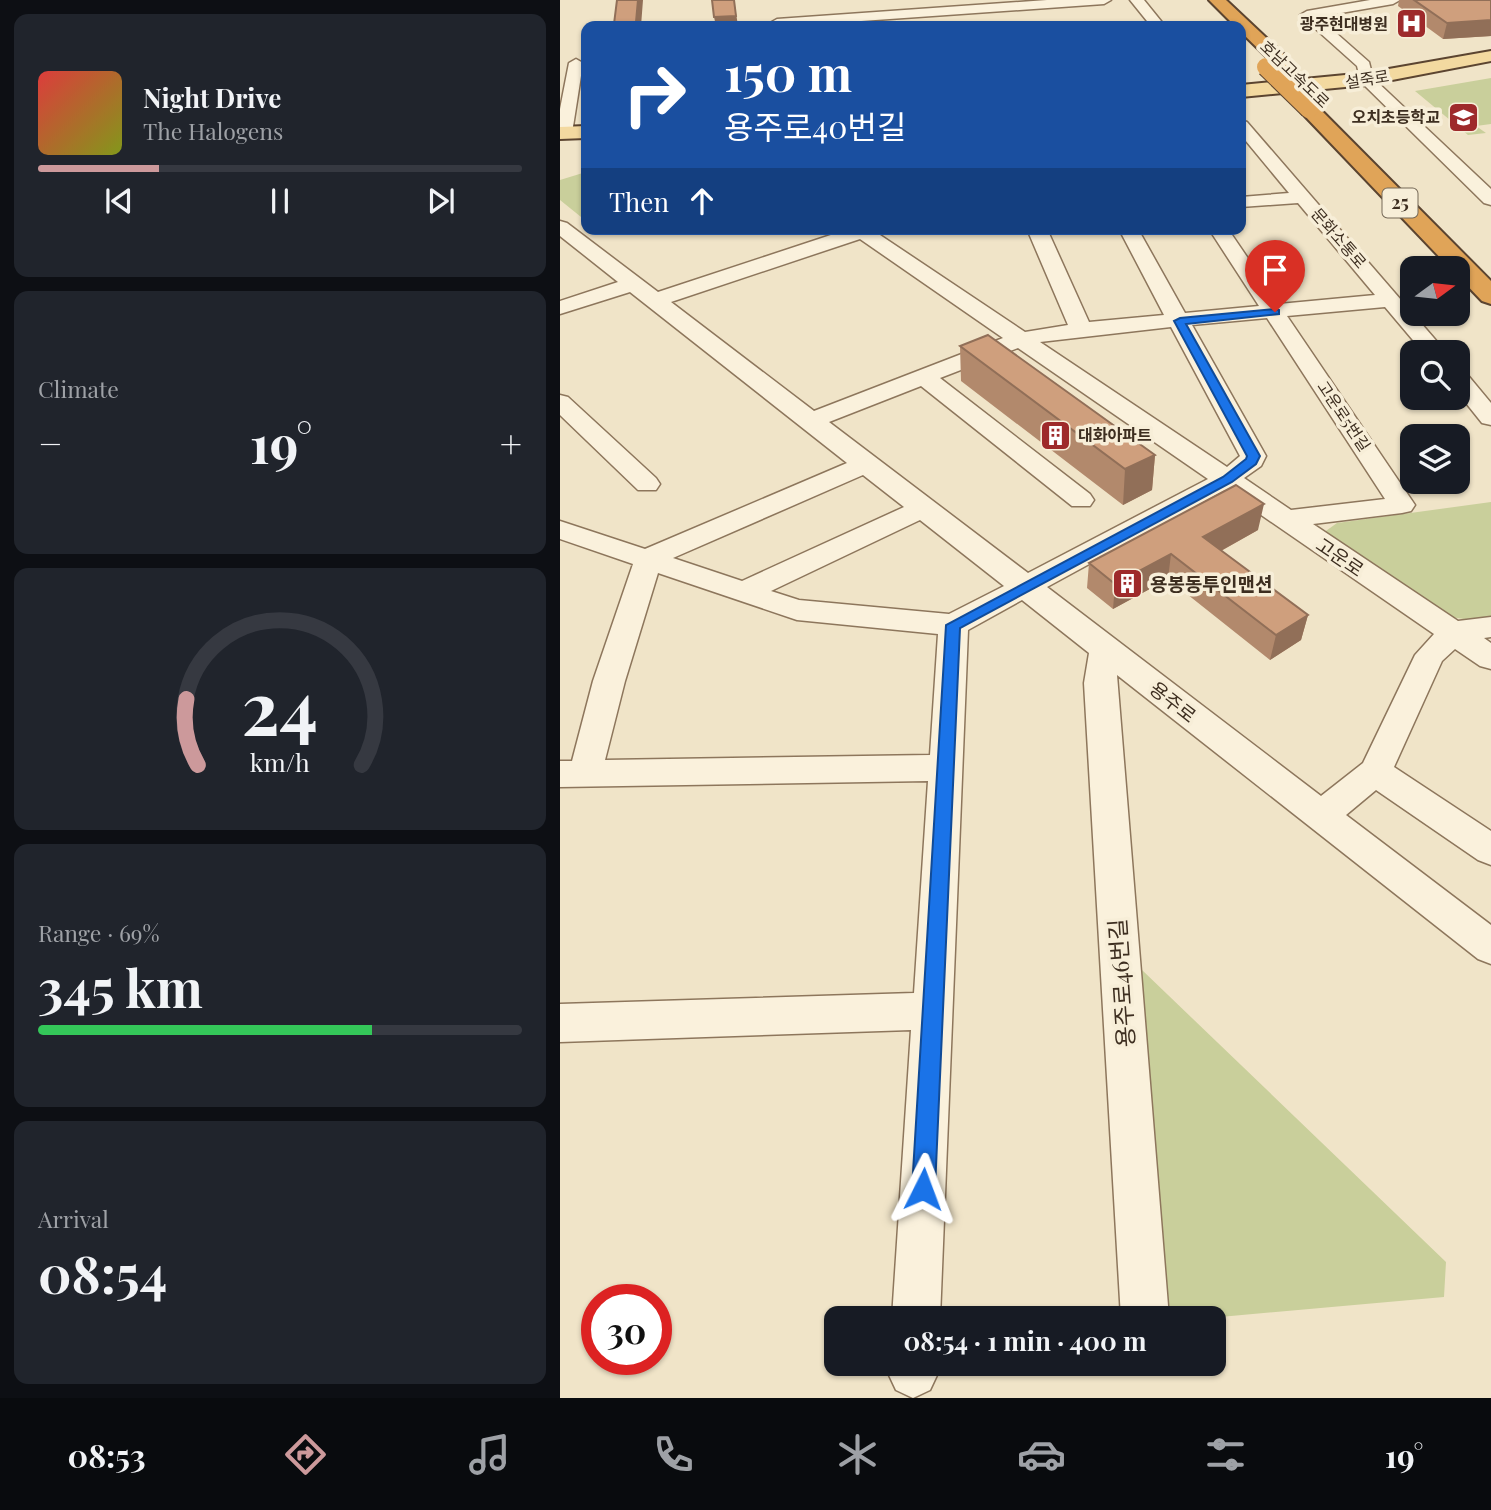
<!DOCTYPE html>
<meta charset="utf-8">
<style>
body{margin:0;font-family:"Playfair Display","Noto Sans KR",serif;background:#20242c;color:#f1f3f6;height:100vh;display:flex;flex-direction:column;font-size:26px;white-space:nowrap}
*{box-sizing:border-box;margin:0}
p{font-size:23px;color:#9ea1a6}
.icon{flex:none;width:38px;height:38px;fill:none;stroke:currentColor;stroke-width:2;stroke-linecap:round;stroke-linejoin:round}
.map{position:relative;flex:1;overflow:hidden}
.drawer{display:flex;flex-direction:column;gap:14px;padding:14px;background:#0d0f14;width:560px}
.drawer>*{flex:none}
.banner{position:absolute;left:21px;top:21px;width:665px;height:214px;border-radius:14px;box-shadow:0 2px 5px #0004;background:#1a4fa0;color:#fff;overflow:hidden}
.needle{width:46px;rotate:75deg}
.controls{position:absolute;left:840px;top:256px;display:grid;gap:14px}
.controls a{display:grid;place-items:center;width:70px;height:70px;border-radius:14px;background:#171b24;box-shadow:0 2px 5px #0004;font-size:35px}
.speed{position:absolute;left:21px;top:1284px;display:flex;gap:14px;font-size:35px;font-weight:700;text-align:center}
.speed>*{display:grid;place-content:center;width:91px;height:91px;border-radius:50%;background:#171b24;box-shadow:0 2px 5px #0004;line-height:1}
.speed .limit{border:10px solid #d22;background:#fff;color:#111}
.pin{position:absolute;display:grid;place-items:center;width:60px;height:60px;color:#fff;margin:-72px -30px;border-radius:50% 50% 50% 0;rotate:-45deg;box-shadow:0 0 7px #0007}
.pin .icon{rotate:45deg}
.me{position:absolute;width:77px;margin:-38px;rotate:3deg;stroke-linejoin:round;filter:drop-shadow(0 0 5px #0008)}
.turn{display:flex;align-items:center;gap:24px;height:147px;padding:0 28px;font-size:32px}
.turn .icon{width:91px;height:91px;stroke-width:2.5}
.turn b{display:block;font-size:49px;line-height:60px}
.then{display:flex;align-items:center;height:66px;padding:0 28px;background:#0003;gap:14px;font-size:26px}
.big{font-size:52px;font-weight:700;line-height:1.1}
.drawer .card{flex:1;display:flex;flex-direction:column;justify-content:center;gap:10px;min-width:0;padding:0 24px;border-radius:14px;background:#20242c}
.drawer .dial{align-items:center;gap:0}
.dial svg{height:182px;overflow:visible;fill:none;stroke:#363941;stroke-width:7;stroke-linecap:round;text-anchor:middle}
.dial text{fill:#f1f3f6;stroke:none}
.song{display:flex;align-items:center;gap:21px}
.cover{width:84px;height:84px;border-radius:10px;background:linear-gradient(135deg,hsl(0 70% 55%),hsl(70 70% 35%))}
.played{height:7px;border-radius:4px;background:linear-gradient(90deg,#cc999b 25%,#363941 25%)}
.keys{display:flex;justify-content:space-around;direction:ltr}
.heat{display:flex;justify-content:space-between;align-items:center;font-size:38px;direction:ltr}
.charge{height:10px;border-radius:5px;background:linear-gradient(90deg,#34c759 69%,#363941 0)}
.trip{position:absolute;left:264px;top:1306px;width:402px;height:70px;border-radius:14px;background:#171b24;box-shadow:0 2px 5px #0004;font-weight:700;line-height:70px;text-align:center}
.menu{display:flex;height:112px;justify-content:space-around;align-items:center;background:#090b0e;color:#9ea1a6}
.menu .icon{width:49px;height:49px}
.menu .active{color:#cc999b}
.menu b{font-size:32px;color:#f1f3f6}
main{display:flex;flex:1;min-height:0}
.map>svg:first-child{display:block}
</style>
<main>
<section class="drawer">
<div class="card">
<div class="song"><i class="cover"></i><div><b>Night Drive</b><p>The Halogens</p></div></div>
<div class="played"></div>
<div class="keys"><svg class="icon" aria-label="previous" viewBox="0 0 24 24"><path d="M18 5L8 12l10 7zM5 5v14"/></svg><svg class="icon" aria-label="pause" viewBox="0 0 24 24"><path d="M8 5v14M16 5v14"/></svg><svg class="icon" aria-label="next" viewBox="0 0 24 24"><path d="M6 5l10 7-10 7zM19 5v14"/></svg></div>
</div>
<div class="card"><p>Climate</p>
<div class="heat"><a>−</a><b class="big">19°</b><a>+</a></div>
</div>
<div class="card dial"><svg viewBox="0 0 100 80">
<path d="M14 69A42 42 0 1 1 86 69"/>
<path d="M14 69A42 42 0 0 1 9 40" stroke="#cc999b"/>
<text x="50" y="56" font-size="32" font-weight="700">24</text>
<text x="50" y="72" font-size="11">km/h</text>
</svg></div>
<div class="card"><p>Range · 69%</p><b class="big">345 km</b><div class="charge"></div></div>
<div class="card"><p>Arrival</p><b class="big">08:54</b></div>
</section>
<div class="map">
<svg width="931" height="1398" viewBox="0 0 931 1398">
<rect width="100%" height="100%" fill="#f0e4c8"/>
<!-- green -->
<path fill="#c9cf9b" d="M931 78V124L916 126 926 133 908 135 855 91Z
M26 172V221L0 200V180Z
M931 502V619L917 621 884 616 763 533 777 523Z
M570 970H582L886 1262 884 1297 649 1318H595Z"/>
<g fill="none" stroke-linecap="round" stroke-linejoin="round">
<defs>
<path id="minor" d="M487 0H551L544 4 230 26H213L210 23 217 19Z
M570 0H584L605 26H591Z
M810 0H840L833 4 758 17 809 62 813 78 931 189V205L924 203 801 82 797 66 740 15 747 11Z
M16 59 23 63 12 133 4 138 0 137V109L9 63Z
M681 120 687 122 886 352H863L825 307 727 316 855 505 851 511 842 513 753 524 898 621 931 617V637L924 638 931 643V669L920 666 895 649 882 661 834 767 931 831V865L918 860 816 790 786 815 931 925V964L918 959 557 675 609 1318H561L524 683 529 653 462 600 408 630 380 1318H332L351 1030 0 1042V1004L354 993 368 781 0 787V761H12L33 681 73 564 0 539V521L85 549 287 463 70 292 0 314V301L58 282 0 236V221L7 223 98 292 289 229H328L320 235 465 332 508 325 467 229H487L529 322 604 315 559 229H578L625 313 699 306 649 229H668L719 304 815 295 738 203 681 207V197L729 193 681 135ZM300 239 443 338 254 411 111 302ZM707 318 825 499 731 510 684 478 701 466 706 456 632 325ZM611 327 680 456 667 467 480 342ZM458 348 648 479 468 573 269 422 361 386 512 506H530L534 500 530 494 380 378ZM303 475 344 507 182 581 113 558ZM665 490 874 634 855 655 803 763 761 796 487 587ZM360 520 444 586 389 614 239 600 211 591ZM98 573 237 620 378 634 370 755 45 760 65 681Z
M898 371 906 373 931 403V425L922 423 898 393Z
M0 395 8 397 96 478 100 484 96 490H78L0 415Z
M329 1363H377L378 1373 370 1390 353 1398 336 1390 328 1373Z"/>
<path id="major" d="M931 51V61L806 85 681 97V85L806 73Z
M26 126V138L0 139V127Z"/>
<path id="highway" d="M649 0H666L732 62 735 66 732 70H720L681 32V26H675Z
M749 103 756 105 931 281V304L922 301 898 276V268H890L742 113 739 109 742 105Z"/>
</defs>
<!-- minor casing -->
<use href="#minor" stroke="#8d765c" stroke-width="3"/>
<!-- major casing -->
<use href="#major" stroke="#5b4430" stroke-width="4"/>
<!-- highway casing -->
<use href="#highway" stroke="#5b4430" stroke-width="4"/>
<!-- minor -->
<use href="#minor" fill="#faf1dc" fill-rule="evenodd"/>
<!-- major -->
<use href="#major" fill="#f3d9a0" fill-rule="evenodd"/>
<!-- highway -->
<use href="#highway" fill="#e0a458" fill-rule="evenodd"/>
<defs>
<path id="highway-bridge" d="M706 67 749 109"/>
</defs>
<!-- highway-bridge casing -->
<use href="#highway-bridge" stroke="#5b4430" stroke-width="20" stroke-linecap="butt"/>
<!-- highway-bridge -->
<use href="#highway-bridge" stroke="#e0a458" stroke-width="18"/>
</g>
<!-- wall -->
<path fill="#b2896c" d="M839 0H931V36L883 39 838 6Z
M400 346 595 455 592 490 563 505 401 381Z
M698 530 661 551 748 615 741 640 710 660 608 579 553 609 527 588 529 563Z"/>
<!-- shaded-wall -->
<path fill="#916f58" d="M78 0H83L81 26H55L54 24Z
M174 0 178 26H156L154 17Z
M931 20V36L883 39 887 23Z
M595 455 592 490 563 505 565 469Z
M704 504 698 530 639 563 643 537Z
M611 554 608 579 553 609 555 584Z
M748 615 741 640 710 660 716 635Z"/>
<!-- building -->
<path fill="#cf9f7d" stroke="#916f58" stroke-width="2" d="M57 0H78L76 22 54 24Z
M152 0H174L176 16 154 17Z
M854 0H931V20L887 23Z
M428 335 595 455 565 469 400 346Z
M676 485 704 504 643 537 748 615 716 635 611 554 555 584 529 563Z"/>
<!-- route -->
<path fill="#1a73e8" stroke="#114b97" stroke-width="2" d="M715 309 719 310V314L626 324 700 456 696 464 672 482 400 628 375 1189 371 1197 363 1201 356 1197 352 1189 386 625 663 477 686 459 687 456 614 321 620 318Z"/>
<!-- icons -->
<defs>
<symbol id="hospital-square" viewBox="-11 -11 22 22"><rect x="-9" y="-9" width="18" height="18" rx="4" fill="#9e2a2b" stroke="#f7eed8"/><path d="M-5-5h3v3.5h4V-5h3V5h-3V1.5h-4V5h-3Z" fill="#fff"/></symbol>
<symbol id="school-square" viewBox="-11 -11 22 22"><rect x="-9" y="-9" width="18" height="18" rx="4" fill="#9e2a2b" stroke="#f7eed8"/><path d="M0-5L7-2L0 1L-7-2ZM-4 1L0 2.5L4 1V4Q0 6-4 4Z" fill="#fff"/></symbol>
<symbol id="building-square" viewBox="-11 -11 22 22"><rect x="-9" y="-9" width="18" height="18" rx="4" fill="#9e2a2b" stroke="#f7eed8"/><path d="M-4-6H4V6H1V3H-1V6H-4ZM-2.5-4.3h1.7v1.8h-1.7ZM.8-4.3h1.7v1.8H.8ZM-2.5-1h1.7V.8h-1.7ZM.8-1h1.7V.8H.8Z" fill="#fff"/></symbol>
</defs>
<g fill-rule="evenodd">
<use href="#hospital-square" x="834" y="6" width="35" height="35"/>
<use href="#school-square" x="886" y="100" width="35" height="35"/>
<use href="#building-square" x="478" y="418" width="35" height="35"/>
<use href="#building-square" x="550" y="566" width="35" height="35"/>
</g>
<g text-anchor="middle" stroke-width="7" stroke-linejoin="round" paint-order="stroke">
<!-- far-poi labels -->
<g font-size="16" font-weight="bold" fill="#3d2e20" stroke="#f7eed8" text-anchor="end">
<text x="828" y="30">광주현대병원</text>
<text x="880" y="123">오치초등학교</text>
<text x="518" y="441" text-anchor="start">대화아파트</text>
</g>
<!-- far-street labels -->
<g font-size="16" fill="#3d2e20" stroke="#f7eed8">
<text transform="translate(735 74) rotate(44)" y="6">호남고속도로</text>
<text transform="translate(807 79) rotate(-9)" y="6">설죽로</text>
<text transform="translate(779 238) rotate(49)" y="6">문화소통로</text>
<text transform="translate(784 416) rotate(56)" y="6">고운로5번길</text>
</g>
<!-- shield labels -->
<rect fill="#f7eed8" stroke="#756857" stroke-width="2" x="822.5" y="188.5" width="35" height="29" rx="5"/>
<g font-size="18" font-weight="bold" fill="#3d2e20">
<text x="840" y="209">25</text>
</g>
<!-- street labels -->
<g font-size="19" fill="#3d2e20" stroke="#f7eed8">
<text transform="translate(780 557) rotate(34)" y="7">고운로</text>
<text transform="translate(613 702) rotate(38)" y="7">용주로</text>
</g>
<!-- poi labels -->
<g font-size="19" font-weight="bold" fill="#3d2e20" stroke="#f7eed8" text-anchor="start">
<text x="590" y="591">용봉동투인맨션</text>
</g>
<!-- near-street labels -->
<g font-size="23" fill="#3d2e20" stroke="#f7eed8">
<text transform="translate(562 983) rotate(-94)" y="8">용주로46번길</text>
</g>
</g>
</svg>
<div class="controls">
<a><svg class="needle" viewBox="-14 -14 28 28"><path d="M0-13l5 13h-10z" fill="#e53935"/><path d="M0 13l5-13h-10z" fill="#9ea1a6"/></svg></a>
<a><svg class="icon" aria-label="search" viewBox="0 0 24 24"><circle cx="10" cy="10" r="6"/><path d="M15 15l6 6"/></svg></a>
<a><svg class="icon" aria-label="layers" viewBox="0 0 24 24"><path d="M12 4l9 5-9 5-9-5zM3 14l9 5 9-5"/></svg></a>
</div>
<div class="speed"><div class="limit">30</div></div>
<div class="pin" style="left:715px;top:312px;background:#d93025"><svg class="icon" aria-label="arrive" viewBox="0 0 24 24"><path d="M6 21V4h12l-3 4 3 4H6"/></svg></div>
<svg class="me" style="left:363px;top:1189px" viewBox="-20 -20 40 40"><path d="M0-17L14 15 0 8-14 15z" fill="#1a73e8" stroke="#fff" stroke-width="4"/></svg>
<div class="trip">08:54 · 1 min · 400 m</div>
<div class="banner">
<div class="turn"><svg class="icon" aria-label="right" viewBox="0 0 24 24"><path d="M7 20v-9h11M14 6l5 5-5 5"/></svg><div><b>150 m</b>용주로40번길</div></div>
<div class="then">Then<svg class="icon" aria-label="ahead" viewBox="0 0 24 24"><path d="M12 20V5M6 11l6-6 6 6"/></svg></div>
</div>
</div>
</main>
<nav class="menu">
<b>08:53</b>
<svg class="icon active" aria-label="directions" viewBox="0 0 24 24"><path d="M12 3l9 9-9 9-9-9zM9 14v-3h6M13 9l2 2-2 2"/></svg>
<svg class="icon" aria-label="music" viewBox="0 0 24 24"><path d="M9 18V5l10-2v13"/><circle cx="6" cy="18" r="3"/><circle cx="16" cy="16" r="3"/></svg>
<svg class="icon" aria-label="phone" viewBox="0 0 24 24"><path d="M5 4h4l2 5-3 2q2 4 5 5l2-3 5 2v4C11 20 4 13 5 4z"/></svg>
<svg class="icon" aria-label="climate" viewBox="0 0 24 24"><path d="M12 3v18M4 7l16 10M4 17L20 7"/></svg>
<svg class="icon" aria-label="car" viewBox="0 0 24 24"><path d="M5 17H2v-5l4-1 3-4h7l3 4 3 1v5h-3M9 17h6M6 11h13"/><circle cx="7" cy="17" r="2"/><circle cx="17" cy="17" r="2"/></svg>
<svg class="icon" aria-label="filters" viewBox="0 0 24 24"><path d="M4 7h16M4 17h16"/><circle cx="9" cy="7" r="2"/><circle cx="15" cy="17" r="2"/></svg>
<b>19°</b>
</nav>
